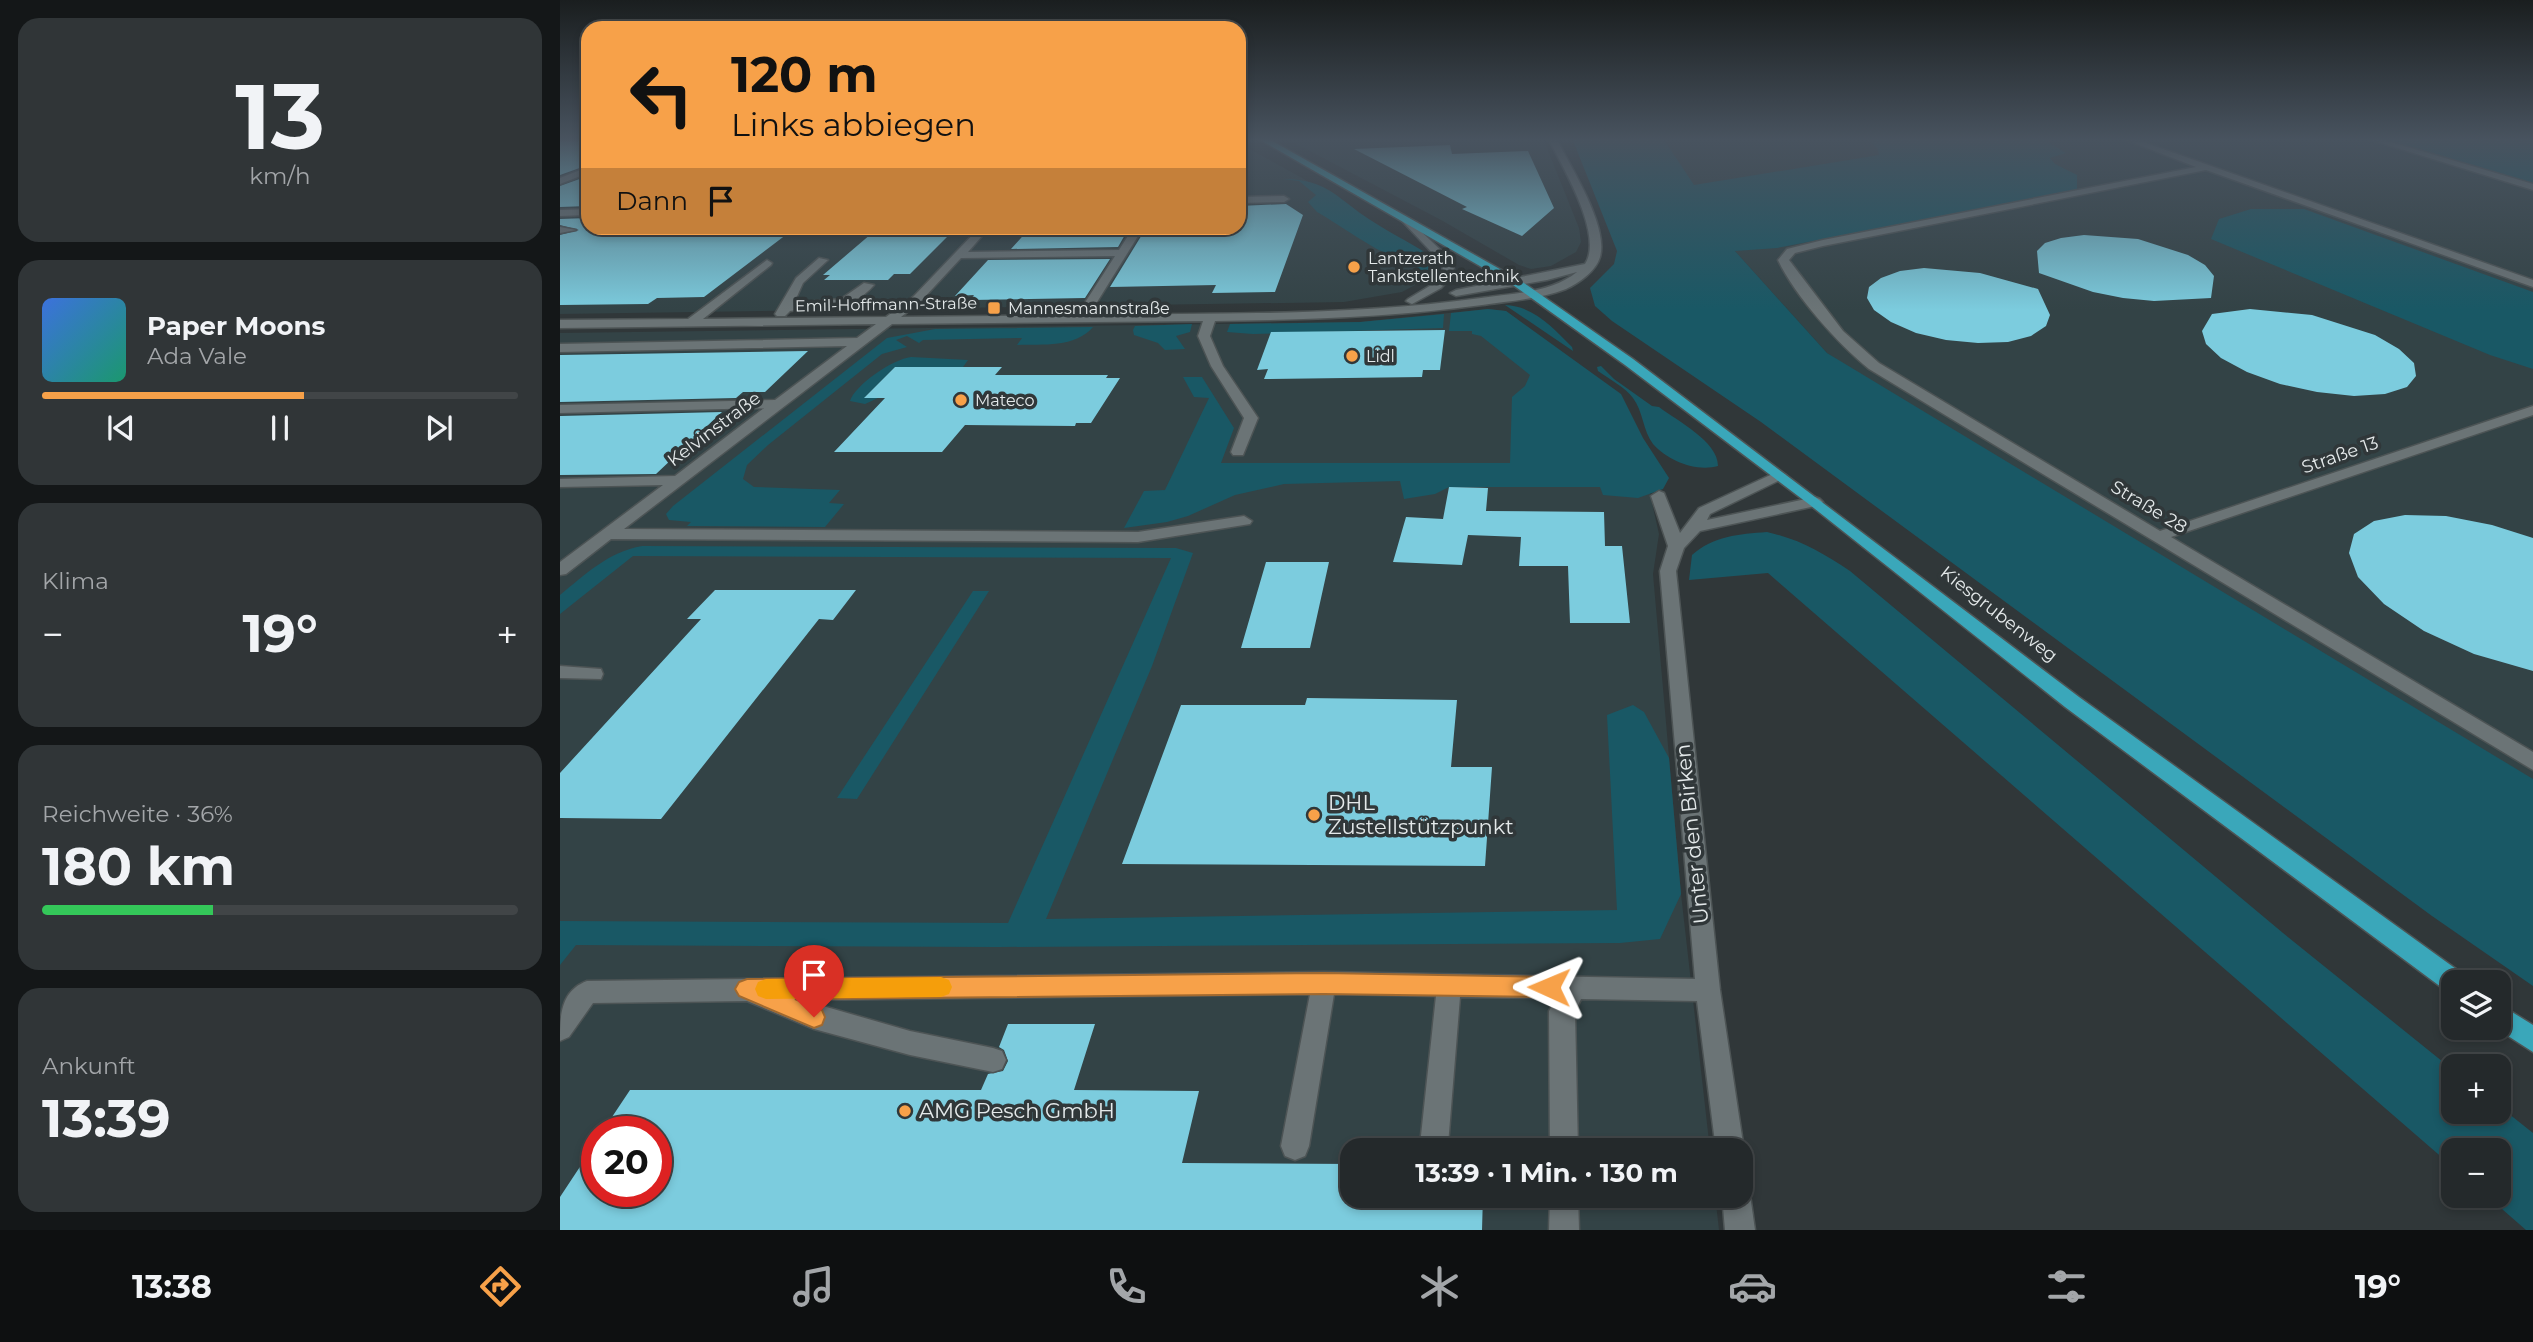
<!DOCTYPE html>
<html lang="de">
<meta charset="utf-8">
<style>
body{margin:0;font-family:Montserrat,sans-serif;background:#303537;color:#f1f3f6;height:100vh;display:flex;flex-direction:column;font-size:26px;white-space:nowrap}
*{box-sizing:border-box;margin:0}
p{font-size:23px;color:#a3a6a9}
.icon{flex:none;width:38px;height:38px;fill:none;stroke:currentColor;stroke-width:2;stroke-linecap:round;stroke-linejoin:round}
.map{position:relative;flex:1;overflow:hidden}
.sheet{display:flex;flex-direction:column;gap:18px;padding:18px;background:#141718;width:560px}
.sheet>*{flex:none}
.banner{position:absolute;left:21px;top:21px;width:665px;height:214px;border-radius:21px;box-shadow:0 4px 10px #0003,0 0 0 2px #414547;background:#f7a149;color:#111;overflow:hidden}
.fabs{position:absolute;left:1881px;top:970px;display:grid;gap:14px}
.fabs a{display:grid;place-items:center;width:70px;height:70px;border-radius:14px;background:#24292b;box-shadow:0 4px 10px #0003,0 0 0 2px #414547;font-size:35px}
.speed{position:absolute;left:21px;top:1116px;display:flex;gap:14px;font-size:35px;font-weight:700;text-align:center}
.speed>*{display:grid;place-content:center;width:91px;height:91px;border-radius:50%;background:#24292b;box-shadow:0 4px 10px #0003,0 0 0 2px #414547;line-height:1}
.speed .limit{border:10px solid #d22;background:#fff;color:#111}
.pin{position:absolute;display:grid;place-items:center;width:60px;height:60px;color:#fff;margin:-72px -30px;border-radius:50% 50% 50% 0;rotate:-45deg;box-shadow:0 0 7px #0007}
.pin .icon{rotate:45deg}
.me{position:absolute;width:77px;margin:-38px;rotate:271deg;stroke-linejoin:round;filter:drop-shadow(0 0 5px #0008)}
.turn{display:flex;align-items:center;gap:24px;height:147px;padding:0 35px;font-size:32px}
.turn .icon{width:91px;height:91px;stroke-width:2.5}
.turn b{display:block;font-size:49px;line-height:60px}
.then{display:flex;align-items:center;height:66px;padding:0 35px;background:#0003;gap:14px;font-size:26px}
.big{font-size:52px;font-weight:700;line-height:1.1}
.sheet .card{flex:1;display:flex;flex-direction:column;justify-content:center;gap:10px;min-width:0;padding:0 24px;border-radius:21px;background:#303537}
.sheet .dial{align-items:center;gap:0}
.dial b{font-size:91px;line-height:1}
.song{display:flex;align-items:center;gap:21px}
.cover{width:84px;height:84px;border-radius:10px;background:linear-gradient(135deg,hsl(220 70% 55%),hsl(160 70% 35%))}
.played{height:7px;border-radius:4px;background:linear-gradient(90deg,#f7a149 55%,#414547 55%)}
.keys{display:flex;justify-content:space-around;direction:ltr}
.heat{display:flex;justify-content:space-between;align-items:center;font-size:38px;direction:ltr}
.charge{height:10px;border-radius:5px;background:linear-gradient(90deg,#34c759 36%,#414547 0)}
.trip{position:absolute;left:780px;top:1138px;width:413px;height:70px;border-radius:21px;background:#24292b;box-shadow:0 4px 10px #0003,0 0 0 2px #414547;font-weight:700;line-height:70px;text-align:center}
.dock{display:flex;height:112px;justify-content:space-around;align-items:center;background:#0e1011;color:#a3a6a9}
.dock .icon{width:49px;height:49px}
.dock .active{color:#f7a149}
.dock b{font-size:32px;color:#f1f3f6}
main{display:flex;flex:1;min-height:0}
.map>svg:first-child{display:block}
</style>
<main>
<section class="sheet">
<div class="card dial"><b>13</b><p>km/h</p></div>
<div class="card">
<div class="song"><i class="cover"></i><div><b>Paper Moons</b><p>Ada Vale</p></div></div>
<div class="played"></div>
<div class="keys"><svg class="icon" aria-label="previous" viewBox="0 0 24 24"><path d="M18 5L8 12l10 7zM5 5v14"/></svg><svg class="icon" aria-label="pause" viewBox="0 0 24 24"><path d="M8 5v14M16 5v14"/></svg><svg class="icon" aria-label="next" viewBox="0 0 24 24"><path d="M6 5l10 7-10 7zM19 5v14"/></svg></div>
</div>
<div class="card"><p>Klima</p>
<div class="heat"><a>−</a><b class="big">19°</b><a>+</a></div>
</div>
<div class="card"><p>Reichweite · 36%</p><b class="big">180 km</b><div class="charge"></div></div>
<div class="card"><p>Ankunft</p><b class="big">13:39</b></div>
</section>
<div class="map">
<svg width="1973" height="1230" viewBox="0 0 1973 1230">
<rect width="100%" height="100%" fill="#303739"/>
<!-- built -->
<path fill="#334346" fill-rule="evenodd" d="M0 138H28V228H679V143L744 179 872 270 868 278 842 292 784 302 0 314Z
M725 138H983L1019 228 1021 242 1016 252 991 266 971 269 959 265 881 220Z
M1103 138H1973V831L1267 353 1174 250Z
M928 309 946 311 957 319 1020 384 1079 470 1090 494 1099 534 1093 574 1121 894 1150 1150H793V1195H1155L1159 1230H0V333L800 322ZM37 1132H96V1192H37Z"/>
<!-- green -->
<path fill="#195865" d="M1012 138H1103L1134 185 1319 155 1318 149 1307 138H1490L1488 142 1506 153 1490 158 1495 164 1517 175V190L1217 248 1175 251 1267 353 1973 779V986L1872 916 1201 422 1052 321 1035 306 1030 288 1054 264 1057 251Z
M1821 138H1973V183Z
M722 179C760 179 771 191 800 213 822 229 848 241 871 256L878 266 875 273 865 277 859 275 856 264C831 263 782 226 757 212L748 202 756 195 739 181Z
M1691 209H1744L1973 292V369L1930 355 1651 239 1659 219Z
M945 305C974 306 993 328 1012 347L1013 351Z
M928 309 946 311 1061 394 1083 438 1109 478 1103 489 1078 498 1043 495 1040 487H889L875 494 844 499 840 481 724 484 675 495 628 516 607 522 564 528 584 491 605 490 649 398 634 397 623 377H642L674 428 661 463H950L952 397 965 386 970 375 921 336 912 334V331H889L891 313Z
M884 314 883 328 693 334 667 332 670 324 800 322Z
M632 324 630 332 616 336 625 349 605 350 598 343 574 335 573 330 575 326Z
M533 327C515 348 483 344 457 345L462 338 363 340 359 343 347 336 336 340 347 347 322 354 208 445 187 465 183 479 194 487 280 490 269 503 284 504 265 527 127 526 131 522 109 520 106 514 113 506 327 338 375 329Z
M351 357 408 360 403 367H335L305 397 318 398 305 404 290 401C295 385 333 359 351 357Z
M1041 366 1054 379 1092 406 1099 407C1117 421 1158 441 1158 466 1136 472 1108 461 1093 444 1083 431 1083 411 1073 398 1065 387 1049 379 1038 371L1037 367Z
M1207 532C1241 540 1261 552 1290 571L1723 933 1893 1070 1894 1111H1939V1106L1973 1133V1230H1966L1926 1195H1939V1150H1894L1893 1167 1208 573 1129 580 1132 555C1153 536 1179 534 1207 532Z
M82 546 616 548 633 553 592 666 486 919 1057 910 1047 715 1073 705 1084 712 1109 758 1121 894 1100 939 1060 943 438 947 16 945 0 965V921L448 923 611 558 73 556 0 614V595C26 574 48 552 82 546Z
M413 591H429L297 799 277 798Z"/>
<!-- building -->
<path fill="#7cccde" d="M0 138H28V165L0 175Z
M890 145 892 154 968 151 994 208 962 236 902 209 907 207 794 149Z
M28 176V206L0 207V186Z
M726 204 743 215 715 292 652 293 656 285 550 287 583 233 679 232V206Z
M28 218V228H235L144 297 97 298 88 304 0 305V235L19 230 0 225V219Z
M318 228H396L350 274H334L328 280H264L270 275H263Z
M470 228H551L547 234 566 233 558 247 451 249Z
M1524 235 1578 239 1628 255 1645 265 1654 276 1651 298 1594 301 1563 298 1533 292 1479 273 1477 251 1485 243 1501 238Z
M550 259 525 298 410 300 414 295 395 296 428 260Z
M1364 268 1420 273 1478 289 1490 315 1486 326 1471 336 1448 342 1418 343 1386 340 1356 333 1331 322 1314 310 1307 298 1309 287 1321 278 1340 271Z
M1690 309 1752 315 1815 335 1839 349 1854 363 1856 376 1847 387 1825 394 1794 396 1757 392 1720 384 1687 372 1661 358 1646 344 1642 331 1652 314Z
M885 330 880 370H863L862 377 704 379 708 369 697 370 711 332Z
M248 351 205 392H183L176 398 0 402V355Z
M335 367H442L435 375H548L546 378H560L531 423H516L515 426 405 425 382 452H274L325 398H304Z
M162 412 96 474 0 475V416Z
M889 487 928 488 926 511 1044 512 1045 546H1062L1070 623H1010L1008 566H959L961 537 908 535 902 565 833 562 846 517 883 519Z
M1845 515 1886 516 1932 525 1973 538V671L1914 654 1864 631 1824 604 1798 577 1789 553 1794 534 1814 521Z
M706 562H769L750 648H681Z
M155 590H296L273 620 259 619 101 819 0 818V773L141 619H127Z
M747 698 897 700 891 767H932L925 866 562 864 621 705H745Z
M448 1024H535L514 1090 639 1091 622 1163 793 1164V1195H923L922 1230H0V1197L37 1141V1192H96V1132H42L70 1090H421L428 1074 443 1071 448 1061 444 1050 439 1047Z"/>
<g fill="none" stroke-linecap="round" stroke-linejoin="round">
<defs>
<path id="minor" d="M988 138H996C1010 166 1049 226 1040 257 1036 271 1019 283 1006 289 980 299 950 301 922 305 833 317 744 320 655 321L650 336 663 366 698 418 683 455H673L671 452 684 418 651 366 638 336 643 321 332 324 64 529 578 532 684 516 692 521 690 524 578 542 51 539 6 574 0 575V562L103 485 0 487V479L115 476 204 408 0 413V405L215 400 287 346 0 352V344L297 338 316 324 0 328V320L128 319 207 260 212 263 211 265 143 319 326 317 353 297 419 228H429L408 252 559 250 573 228H583L529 315C660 313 791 316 921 298 954 293 991 293 1017 272L987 280 896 296 890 293 896 290 1025 264C1044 235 1002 166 988 138ZM555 256 517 315 341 317 361 301 401 258Z
M1561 138H1572L1973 280V287L1646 170 1263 246 1235 253 1229 260 1283 331 1319 363 1600 531 1973 406V415L1611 537 1973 752V770L1309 369C1278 344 1235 296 1218 260L1227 249 1263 240 1636 167Z
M1805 138H1817L1973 184V190Z
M28 167V173L0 184V178Z
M679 197 724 196 729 199 724 202 679 203Z
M28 209V215L0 216V210Z
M847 218 891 260 895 273 881 288 852 304 846 301 848 299 873 284 883 272 882 263 842 221Z
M0 227 16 230 0 233Z
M259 258 268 260 243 283 234 303 281 299 304 283 314 285C291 312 261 306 230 311L225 316H217L215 314 236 278Z
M1219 471 1226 475 1224 478 1150 514 1147 520 1255 497 1260 499 1263 502 1260 505 1140 531 1124 548 1116 571 1160 990 1184 1150 1181 1156V1150H1156L1137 1001 1021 999 1015 1012 1018 1150H990L989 1011 996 998 900 997 888 1145 886 1150H862L860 1145 876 996 774 994 749 1146 745 1156 735 1160 725 1156 721 1146 750 994 242 1000 350 1031 433 1048 442 1051 446 1060 442 1069 433 1072 350 1055 254 1029 187 1001 33 1003 9 1037 0 1041C0 1017 0 991 27 981L764 972 1135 979 1100 571 1108 546 1091 496 1099 491 1104 493 1120 533 1139 508Z
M0 666 41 669 43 674 41 679 0 678Z
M1181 1183 1186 1185 1190 1195 1195 1230H1165L1162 1195H1181Z
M990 1195H1018L1019 1230H989Z"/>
<path id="major" d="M697 138H707L961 281 1073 359 1519 697 1903 974 1906 982H1894V993L1885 990 1505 707 1250 505 1065 365 953 285Z
M1939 1004 1973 1025V1052L1934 1027H1939Z"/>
</defs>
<!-- minor casing -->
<use href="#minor" stroke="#4d5455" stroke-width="3"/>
<!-- major casing -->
<use href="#major" stroke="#4d5455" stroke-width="3"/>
<!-- minor -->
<use href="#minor" fill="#6b7476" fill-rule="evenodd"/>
<!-- major -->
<use href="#major" fill="#3aa7ba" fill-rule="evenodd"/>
</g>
<!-- sky -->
<linearGradient id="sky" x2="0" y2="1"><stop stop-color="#1a1e1f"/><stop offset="0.45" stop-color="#48535f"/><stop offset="1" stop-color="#48535f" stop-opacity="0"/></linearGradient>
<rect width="1973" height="310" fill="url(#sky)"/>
<!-- route -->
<path fill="#f7a149" stroke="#a1692f" stroke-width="2" d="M764 973 989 977 997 980 1000 987 997 994 989 997 764 994 235 999 262 1010 265 1017 262 1025 254 1028 179 996 175 989 179 982 187 979Z"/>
<!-- slow -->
<path fill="#f59e0b" d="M381 977 389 980 392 987 389 994 381 997 206 999 198 996 195 989 198 982 206 979Z"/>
<!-- markers -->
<g fill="#f7a149" stroke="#303739" stroke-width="2.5">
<circle cx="794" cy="267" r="7"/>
<rect x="427" y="301" width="14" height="14" rx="3.5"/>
<circle cx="792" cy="356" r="7"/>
<circle cx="401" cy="400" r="7"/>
<circle cx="754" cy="815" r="7"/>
<circle cx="345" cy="1111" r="7"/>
</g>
<g text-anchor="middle" stroke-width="7" stroke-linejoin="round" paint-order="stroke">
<!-- far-poi labels -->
<g font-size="16" fill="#e4e9ea" stroke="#303739" text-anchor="start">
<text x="808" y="264">Lantzerath<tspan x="808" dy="18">Tankstellentechnik</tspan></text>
<text x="448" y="314">Mannesmannstraße</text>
<text x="806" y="362">Lidl</text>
<text x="415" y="406">Mateco</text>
</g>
<!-- far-street labels -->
<g font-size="16" fill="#e4e9ea" stroke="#303739">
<text transform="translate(326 304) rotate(-1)" y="6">Emil-Hoffmann-Straße</text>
</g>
<!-- street labels -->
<g font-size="18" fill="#e4e9ea" stroke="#303739">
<text transform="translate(154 429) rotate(-37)" y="6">Kelvinstraße</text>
<text transform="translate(1780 455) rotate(-19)" y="6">Straße 13</text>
<text transform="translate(1589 507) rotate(31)" y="6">Straße 28</text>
<text transform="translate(1439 614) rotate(38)" y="6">Kiesgrubenweg</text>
</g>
<!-- near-poi labels -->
<g font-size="21" fill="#e4e9ea" stroke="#303739" text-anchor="start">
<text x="768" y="810">DHL<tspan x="768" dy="24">Zustellstützpunkt</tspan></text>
<text x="359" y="1118">AMG Pesch GmbH</text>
</g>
<!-- near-street labels -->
<g font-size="21" fill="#e4e9ea" stroke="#303739">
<text transform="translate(1132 834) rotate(-96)" y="7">Unter den Birken</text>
</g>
</g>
</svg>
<div class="fabs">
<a><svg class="icon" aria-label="layers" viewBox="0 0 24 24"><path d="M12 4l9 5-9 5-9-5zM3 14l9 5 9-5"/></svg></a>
<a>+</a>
<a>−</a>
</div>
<div class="speed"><div class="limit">20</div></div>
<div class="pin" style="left:254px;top:1017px;background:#d93025"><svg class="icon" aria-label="arrive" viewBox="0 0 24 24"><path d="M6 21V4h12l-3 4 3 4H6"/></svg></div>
<svg class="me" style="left:989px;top:987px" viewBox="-20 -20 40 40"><path d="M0-17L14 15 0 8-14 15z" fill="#f7a149" stroke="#fff" stroke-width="4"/></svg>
<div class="trip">13:39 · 1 Min. · 130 m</div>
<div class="banner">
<div class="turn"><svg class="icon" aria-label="left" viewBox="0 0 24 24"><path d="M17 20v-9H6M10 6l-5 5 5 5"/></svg><div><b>120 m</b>Links abbiegen</div></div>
<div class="then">Dann<svg class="icon" aria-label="arrive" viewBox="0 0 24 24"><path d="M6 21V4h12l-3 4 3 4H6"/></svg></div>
</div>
</div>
</main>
<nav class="dock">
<b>13:38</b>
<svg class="icon active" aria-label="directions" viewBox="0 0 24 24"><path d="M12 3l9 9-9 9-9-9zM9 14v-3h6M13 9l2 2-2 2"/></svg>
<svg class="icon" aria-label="music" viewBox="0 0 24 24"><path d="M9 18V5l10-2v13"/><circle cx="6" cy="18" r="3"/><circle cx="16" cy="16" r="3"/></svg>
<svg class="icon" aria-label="phone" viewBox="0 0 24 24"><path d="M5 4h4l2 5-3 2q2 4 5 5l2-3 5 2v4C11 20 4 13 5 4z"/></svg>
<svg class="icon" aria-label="climate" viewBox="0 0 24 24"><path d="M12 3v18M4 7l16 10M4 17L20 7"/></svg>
<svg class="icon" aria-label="car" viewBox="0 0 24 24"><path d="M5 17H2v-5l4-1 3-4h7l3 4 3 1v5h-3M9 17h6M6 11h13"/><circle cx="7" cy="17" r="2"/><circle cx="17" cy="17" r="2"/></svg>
<svg class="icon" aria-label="filters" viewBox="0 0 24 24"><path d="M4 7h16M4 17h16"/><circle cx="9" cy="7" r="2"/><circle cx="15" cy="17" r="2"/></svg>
<b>19°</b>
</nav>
